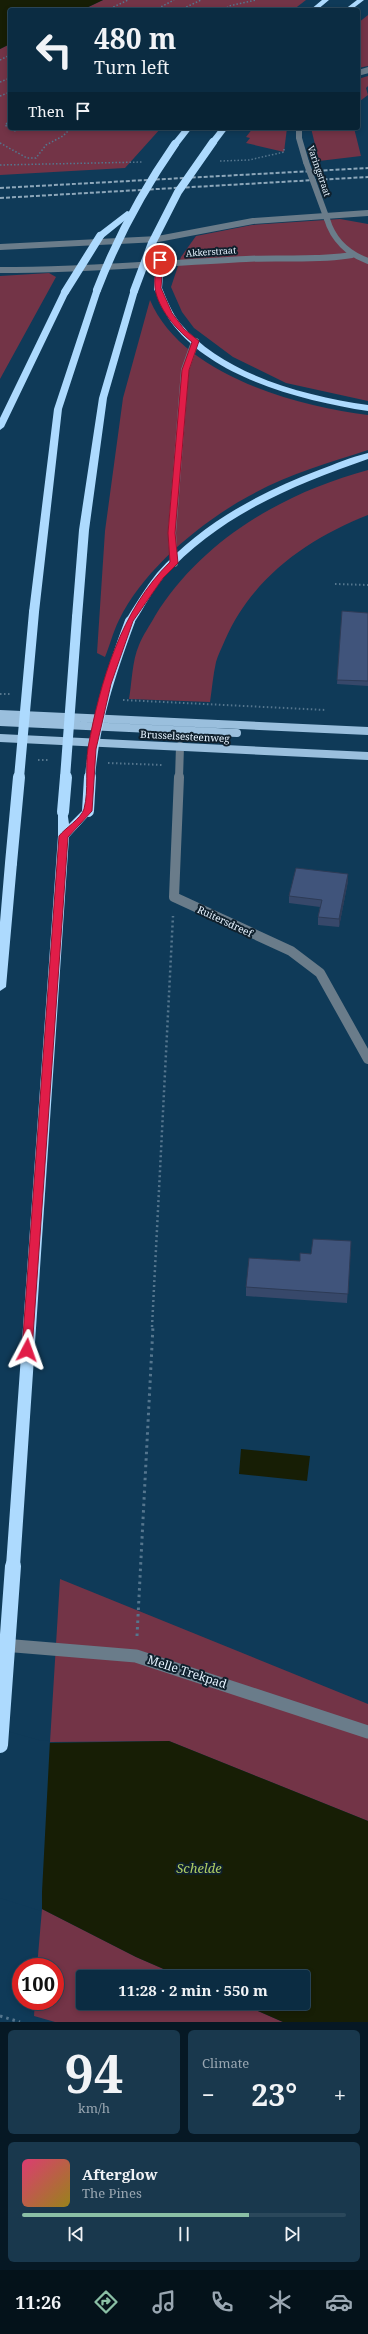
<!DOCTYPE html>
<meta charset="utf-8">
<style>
body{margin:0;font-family:"Noto Serif",serif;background:#19384d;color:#f1f3f6;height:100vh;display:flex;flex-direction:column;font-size:15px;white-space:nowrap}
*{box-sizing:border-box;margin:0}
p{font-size:13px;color:#9aa7b2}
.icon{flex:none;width:22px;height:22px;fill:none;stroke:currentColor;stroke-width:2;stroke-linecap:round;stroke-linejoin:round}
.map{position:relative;height:2022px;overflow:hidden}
.drawer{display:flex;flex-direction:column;gap:8px;padding:8px;background:#061824;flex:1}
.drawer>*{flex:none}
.guide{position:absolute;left:8px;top:8px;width:352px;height:122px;border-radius:4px;box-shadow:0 2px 6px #0003,0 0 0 1px #2b485b;background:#0b2c42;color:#f1f3f6;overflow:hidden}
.speed{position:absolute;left:12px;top:1958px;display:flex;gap:8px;font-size:20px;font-weight:700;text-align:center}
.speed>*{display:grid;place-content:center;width:52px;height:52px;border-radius:50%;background:#0b2c42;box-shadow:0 2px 6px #0003,0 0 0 1px #2b485b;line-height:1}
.speed .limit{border:6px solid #d22;background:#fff;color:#111}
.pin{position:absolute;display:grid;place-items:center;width:34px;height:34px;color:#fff;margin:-17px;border:2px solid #fff;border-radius:50%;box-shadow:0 1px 4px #0007}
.me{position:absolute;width:44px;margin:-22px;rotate:4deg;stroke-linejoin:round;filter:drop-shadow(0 0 3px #0008)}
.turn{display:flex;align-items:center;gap:14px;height:84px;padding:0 20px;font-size:18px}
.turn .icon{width:52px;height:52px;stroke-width:2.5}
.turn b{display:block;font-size:28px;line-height:34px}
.then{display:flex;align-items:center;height:38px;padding:0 20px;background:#0003;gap:8px;font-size:15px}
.big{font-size:30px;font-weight:700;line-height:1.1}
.drawer .widget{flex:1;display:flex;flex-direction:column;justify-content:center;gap:6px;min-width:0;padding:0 14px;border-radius:6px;background:#19384d}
.drawer .dial{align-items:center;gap:0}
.dial b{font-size:52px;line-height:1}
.song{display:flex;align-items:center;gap:12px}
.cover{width:48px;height:48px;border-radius:6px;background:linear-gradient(135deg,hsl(340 70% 55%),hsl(50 70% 35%))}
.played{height:4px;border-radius:2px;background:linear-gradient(90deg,#8abfa5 70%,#2b485b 70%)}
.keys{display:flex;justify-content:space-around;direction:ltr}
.heat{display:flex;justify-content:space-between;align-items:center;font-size:22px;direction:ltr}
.drawer .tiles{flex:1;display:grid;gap:8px;grid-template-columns:1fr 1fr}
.widget:last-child{grid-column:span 2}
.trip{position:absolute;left:76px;top:1970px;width:234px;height:40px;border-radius:4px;background:#0b2c42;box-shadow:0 2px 6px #0003,0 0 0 1px #2b485b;font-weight:700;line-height:40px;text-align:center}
.dock{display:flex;height:64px;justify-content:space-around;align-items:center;background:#04121a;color:#9aa7b2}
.dock .icon{width:28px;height:28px}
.dock .on{color:#8abfa5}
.dock b{font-size:18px;color:#f1f3f6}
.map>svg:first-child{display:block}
</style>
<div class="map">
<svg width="368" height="2022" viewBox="0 0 368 2022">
<rect width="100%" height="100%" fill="#0f3a58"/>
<!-- green -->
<path fill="#733447" d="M103 0H306L293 10H82Z
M368 15V66L358 68V23Z
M10 44V128H161L125 168 0 175V49Z
M368 76V86L366 88 368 95 360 101 358 106V79Z
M253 128H287L284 152 246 143 250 138 246 137Z
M311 128H354L361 156 319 161Z
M340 219 368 224V401L286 383 233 357 194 328 182 312 171 287 181 257 196 236 252 225Z
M49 273 56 277 0 379V276Z
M150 300C181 374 295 406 368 415V450C328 463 286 475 249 496 201 522 143 570 119 620 113 632 110 645 105 657L97 653 105 531 123 398Z
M368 470V515C307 539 252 578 225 640 222 647 218 655 216 662 213 675 212 689 210 702L129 699C132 682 132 661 139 645 143 635 150 625 155 616 202 540 283 493 368 470Z
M60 1579 368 1704V1821L169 1741 50 1742Z
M42 1909 136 1957 182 1977H83V2003H240L283 2022H55L34 2016 35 2001H55V1967H37Z"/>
<!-- water -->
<path fill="#171e05" d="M0 0H103L82 10H10V44L0 49Z
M241 1449 310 1456 307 1481 239 1474Z
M169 1741 368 1821V2022H283L240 2003H303V1977H182L136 1957 42 1909V1743Z"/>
<!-- pier -->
<path fill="#0f3a58" d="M0 1729 42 1741 50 1740 41 1911 0 1898Z"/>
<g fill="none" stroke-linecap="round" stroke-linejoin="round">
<!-- path-far3 -->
<path stroke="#55768e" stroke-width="1.5" stroke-dasharray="1.5 2" stroke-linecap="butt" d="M107 10 128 0
M155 10 174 0
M180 10 201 0
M224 10 229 6 256 0
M0 60 10 55
M0 82 10 78
M0 96 10 92
M10 121 5 125 13 131 34 128
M0 143 27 158H36L46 145 63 136 71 128
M220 161 249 160 284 152V149
M0 165 143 162"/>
<!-- path-far2 -->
<path stroke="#55768e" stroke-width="2" stroke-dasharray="1.5 2.5" stroke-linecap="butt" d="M335 584 368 585
M0 694H10
M123 700 326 710
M38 760H49
M108 763 163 765"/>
<!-- path-far1 -->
<path stroke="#55768e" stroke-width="2.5" stroke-dasharray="2 3" stroke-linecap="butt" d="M152 1327 173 916"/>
<!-- path -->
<path stroke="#55768e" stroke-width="3" stroke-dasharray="2.5 4" stroke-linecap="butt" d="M137 1636 153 1326
M0 2016 20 2022"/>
<!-- minor-far3 -->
<path stroke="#6a7c8a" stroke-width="6" d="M358 73 368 70
M299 128V138L306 162
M327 219C333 240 349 254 368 261
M0 247 158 239 253 221 368 213
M0 270C82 270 164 263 246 259 281 257 317 261 352 255
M195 343 196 341"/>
<!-- minor-far2 -->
<path stroke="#6a7c8a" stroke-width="8" d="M174 563 172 533 185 370 195 342
M179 778 180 746"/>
<!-- minor-far1 -->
<path stroke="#6a7c8a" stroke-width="10" d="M179 777 174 897 291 951 320 973 368 1059"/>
<!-- minor -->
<path stroke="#6a7c8a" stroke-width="13" d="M3 1645 136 1656 368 1732"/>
<!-- major -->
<path stroke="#9abfdd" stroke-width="8" d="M0 714 368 731
M0 722 237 733
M0 738 368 756"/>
<!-- highway -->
<path fill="#addafe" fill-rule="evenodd" d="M322 0H329L317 10H310Z
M357 0H364L351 10H344Z
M184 128H192L178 146H172L171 144Z
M220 128H228L216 144H210L209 142Z
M127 211 134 213 103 238H97V234Z
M149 241H155L164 259 163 261H157L148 243Z
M155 286 162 288C167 300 172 313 180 323 224 375 304 396 368 405V411C304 401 216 379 174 326 165 315 160 301 154 288Z
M94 288 101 290 62 409 39 612 34 615 29 612 54 409Z
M131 289 138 291 107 398 89 530 82 617 77 620 72 617 79 530 99 398Z
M62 290 69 292 4 427 0 430V418Z
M368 453V459C293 485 218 516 164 577 152 591 144 608 134 623H126L125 621C135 605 145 588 157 573 201 524 258 493 319 470 335 464 351 457 368 453Z
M88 808 93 811 69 837 20 1566 18 1570 13 1572 8 1570 6 1566 58 836V812L59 810H67L69 824 84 809Z
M11 859 17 863 6 987 0 991V922L5 863Z"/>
<!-- rail -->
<path stroke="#8da7ba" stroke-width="2" stroke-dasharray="4 2" stroke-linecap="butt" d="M0 188 368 168
M0 198 368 177"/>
<!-- minor-bridge -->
<path stroke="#6a7c8a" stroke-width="6" d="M306 162 327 219"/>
<!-- highway-bridge-far3 -->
<path stroke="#addafe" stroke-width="8" d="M158 288 160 259
M97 290C117 238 143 190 175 144
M134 291 152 243 178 192 213 142
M65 292 100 236"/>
<!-- highway-bridge-far2 -->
<path stroke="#addafe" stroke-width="10" d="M19 778 34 612
M65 778 77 617
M90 778C94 723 111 672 130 621"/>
<!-- highway-bridge-far1 -->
<path stroke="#addafe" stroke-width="12" d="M88 811 90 777
M63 812 66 777
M11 863 19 777"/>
<!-- highway-bridge -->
<path stroke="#addafe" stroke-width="16" d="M0 1745 13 1566"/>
</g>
<!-- wall -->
<path fill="#37486a" d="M342 611 368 613V686L337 684Z
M348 881 339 927 318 925V917L320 907 289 903V896Z
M351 1241 347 1303 246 1296V1287L300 1261 311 1254Z"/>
<!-- shaded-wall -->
<path fill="#2d3b56" d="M348 874V881L339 927V919Z"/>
<!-- building -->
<path fill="#40547b" stroke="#2d3b56" d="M342 611 368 613V681L337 680Z
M296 868 348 874 339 919 318 917 322 900 289 896Z
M313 1239 351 1241 348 1294 246 1287 249 1258 300 1261V1253L311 1254Z"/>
<!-- route -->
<path fill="#e11d48" stroke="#92132f" d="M160 258 163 260 161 288 172 313 184 329 199 341 189 370 175 533 178 563 163 578 133 621 111 684 96 749 92 811 68 837 32 1350 27 1354 22 1350 59 836C65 828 81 819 84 809 89 790 85 768 88 748 100 682 121 610 170 562L168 533 182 370 192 342C176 329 158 309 155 288 154 279 156 268 157 260Z"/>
<g text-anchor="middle" stroke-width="4" stroke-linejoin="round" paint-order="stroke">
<!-- far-street labels -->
<g font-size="9" fill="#e6f3ff" stroke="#0f202d">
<text transform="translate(319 171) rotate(71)" y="3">Varingstraat</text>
<text transform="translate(211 252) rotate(-4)" y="3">Akkerstraat</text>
</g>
<!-- street labels -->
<g font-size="10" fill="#e6f3ff" stroke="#0f202d">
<text transform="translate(185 736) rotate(3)" y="4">Brusselsesteenweg</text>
<text transform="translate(225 921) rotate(25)" y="4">Ruitersdreef</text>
</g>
<!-- near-street labels -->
<g font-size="12" fill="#e6f3ff" stroke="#0f202d">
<text transform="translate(187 1672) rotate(18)" y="4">Melle Trekpad</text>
</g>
<!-- near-water labels -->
<g font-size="13" font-style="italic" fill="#afce64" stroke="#0f202d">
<text x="199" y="1873">Schelde</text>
</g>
</g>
</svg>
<div class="speed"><div class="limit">100</div></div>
<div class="pin" style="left:160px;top:260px;background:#d93025"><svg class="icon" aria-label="arrive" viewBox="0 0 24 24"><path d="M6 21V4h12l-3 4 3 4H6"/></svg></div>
<svg class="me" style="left:27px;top:1350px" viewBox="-20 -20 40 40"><path d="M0-17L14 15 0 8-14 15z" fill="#e11d48" stroke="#fff" stroke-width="4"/></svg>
<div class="trip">11:28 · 2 min · 550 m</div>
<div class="guide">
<div class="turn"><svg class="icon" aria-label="left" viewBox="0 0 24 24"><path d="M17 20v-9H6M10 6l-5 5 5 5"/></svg><div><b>480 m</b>Turn left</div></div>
<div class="then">Then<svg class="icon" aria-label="arrive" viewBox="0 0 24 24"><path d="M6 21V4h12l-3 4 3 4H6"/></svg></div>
</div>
</div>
<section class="drawer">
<div class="tiles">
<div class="widget dial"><b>94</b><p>km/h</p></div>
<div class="widget"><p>Climate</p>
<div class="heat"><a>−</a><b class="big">23°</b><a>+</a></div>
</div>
<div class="widget">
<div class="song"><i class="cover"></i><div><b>Afterglow</b><p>The Pines</p></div></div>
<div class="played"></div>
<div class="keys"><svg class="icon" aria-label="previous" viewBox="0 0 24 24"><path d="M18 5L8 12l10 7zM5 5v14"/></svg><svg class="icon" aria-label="pause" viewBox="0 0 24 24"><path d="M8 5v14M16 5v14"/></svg><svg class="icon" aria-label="next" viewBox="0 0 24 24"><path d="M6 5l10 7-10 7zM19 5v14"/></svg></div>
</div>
</div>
</section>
<nav class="dock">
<b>11:26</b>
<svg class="icon on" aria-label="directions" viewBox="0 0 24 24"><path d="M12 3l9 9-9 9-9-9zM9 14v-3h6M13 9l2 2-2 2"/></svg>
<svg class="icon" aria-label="music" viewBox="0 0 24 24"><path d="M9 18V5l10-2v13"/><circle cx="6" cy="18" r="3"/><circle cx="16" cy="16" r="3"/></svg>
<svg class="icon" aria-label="phone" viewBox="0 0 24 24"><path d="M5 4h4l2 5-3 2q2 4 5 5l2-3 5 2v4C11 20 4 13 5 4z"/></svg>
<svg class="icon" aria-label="climate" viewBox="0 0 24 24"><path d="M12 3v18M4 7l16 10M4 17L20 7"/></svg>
<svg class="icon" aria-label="car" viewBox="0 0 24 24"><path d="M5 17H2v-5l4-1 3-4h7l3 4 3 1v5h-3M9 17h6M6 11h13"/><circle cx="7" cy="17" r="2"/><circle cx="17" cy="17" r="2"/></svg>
</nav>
